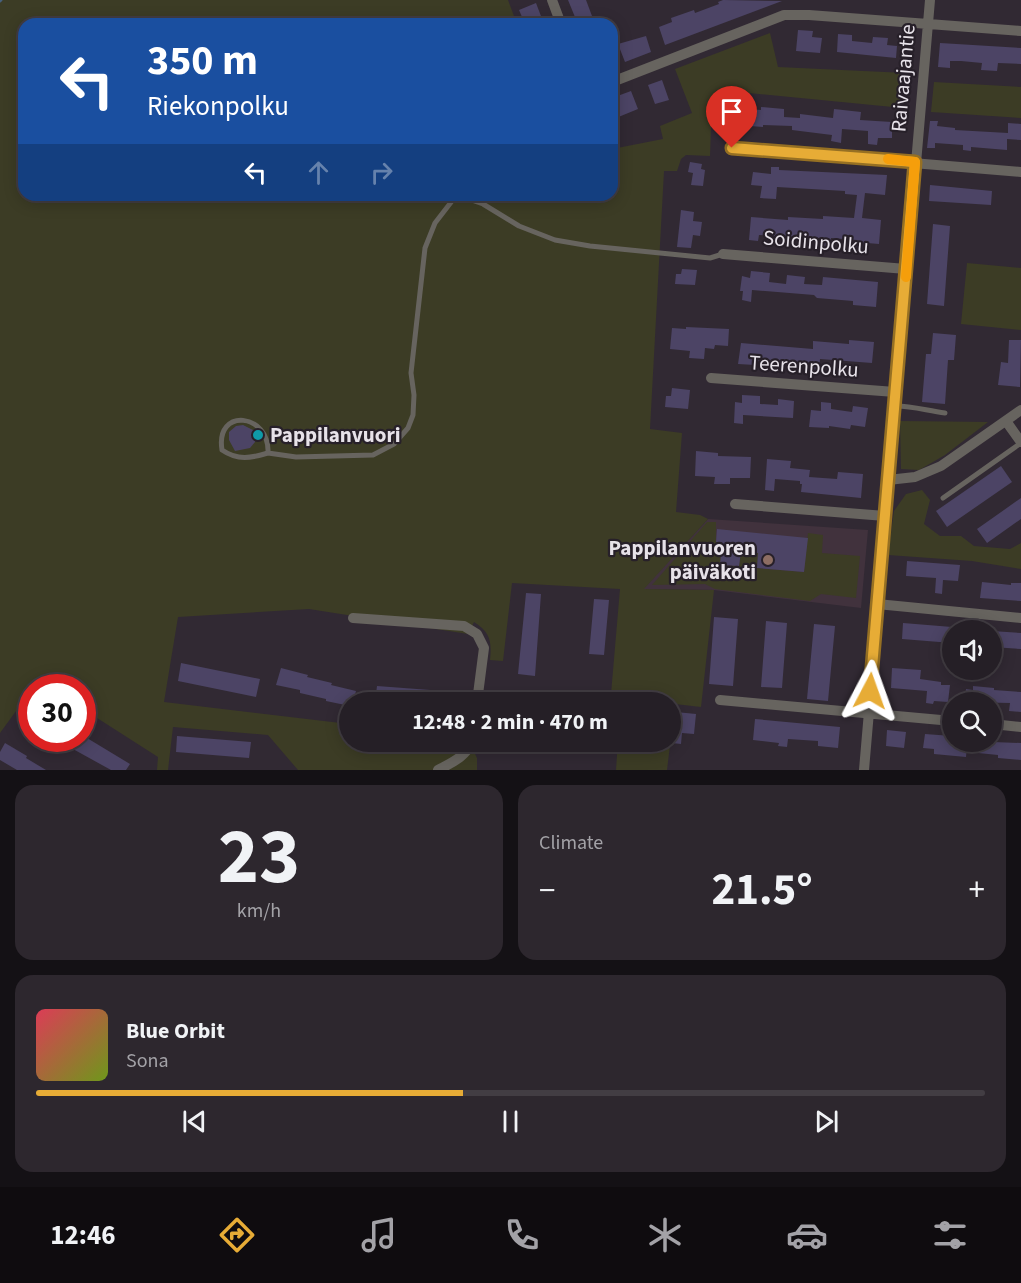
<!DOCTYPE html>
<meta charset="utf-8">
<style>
body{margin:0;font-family:"Source Sans 3",sans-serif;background:#2d272e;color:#f1f3f6;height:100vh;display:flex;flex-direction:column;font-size:22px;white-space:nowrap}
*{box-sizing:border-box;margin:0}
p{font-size:20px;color:#a3a2a7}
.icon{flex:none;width:33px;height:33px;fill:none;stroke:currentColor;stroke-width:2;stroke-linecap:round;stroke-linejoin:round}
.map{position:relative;height:770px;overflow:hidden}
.details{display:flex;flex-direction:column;gap:15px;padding:15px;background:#141115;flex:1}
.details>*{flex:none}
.banner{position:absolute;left:18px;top:18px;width:600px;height:183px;border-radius:18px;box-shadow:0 3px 15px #0003,0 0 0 2px #423d43;background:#1a4fa0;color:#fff;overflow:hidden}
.tools{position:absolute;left:942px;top:620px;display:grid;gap:12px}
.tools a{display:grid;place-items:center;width:60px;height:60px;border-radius:50%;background:#251f26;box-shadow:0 3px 15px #0003,0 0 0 2px #423d43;font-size:30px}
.speed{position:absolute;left:18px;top:674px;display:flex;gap:12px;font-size:30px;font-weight:700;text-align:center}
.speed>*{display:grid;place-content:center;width:78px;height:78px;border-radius:50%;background:#251f26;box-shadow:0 3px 15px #0003,0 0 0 2px #423d43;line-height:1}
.speed .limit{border:9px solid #d22;background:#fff;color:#111}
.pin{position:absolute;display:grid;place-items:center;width:51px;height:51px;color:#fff;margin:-62px -26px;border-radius:50% 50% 50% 0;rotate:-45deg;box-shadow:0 0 6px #0007}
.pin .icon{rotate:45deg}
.me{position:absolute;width:66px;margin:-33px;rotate:4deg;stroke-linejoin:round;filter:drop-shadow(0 0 4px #0008)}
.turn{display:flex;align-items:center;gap:21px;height:126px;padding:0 30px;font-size:27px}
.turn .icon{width:78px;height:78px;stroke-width:2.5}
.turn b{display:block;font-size:42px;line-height:51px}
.lanes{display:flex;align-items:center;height:57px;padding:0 30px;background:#0003;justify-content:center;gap:30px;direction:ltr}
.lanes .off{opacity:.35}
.big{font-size:45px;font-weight:700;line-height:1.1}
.details .tile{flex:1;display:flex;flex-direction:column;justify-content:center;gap:9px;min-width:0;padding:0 21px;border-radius:18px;background:#2d272e}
.details .dial{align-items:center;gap:0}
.dial b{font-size:78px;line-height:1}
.song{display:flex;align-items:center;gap:18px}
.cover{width:72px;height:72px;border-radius:9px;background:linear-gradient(135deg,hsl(350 70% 55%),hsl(80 70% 35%))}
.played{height:6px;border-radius:3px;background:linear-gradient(90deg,#e7ac36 45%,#423d43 45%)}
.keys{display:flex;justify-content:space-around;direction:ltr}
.heat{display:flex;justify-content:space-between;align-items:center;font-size:33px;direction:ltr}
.details .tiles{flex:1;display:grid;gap:15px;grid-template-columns:1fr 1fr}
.tile:last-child{grid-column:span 2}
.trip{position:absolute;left:339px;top:692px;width:342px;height:60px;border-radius:30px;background:#251f26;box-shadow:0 3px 15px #0003,0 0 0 2px #423d43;font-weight:700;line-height:60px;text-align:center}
.menu{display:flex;height:96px;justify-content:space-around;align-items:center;background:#0f0c0f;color:#a3a2a7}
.menu .icon{width:42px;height:42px}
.menu .active{color:#e7ac36}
.menu b{font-size:27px;color:#f1f3f6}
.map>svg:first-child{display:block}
</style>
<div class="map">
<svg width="1021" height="770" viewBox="0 0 1021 770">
<rect width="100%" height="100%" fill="#312933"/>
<!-- education -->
<path fill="#41323d" d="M708 519 868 530 861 608 714 590 643 589Z"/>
<!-- green -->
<path fill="#3c3c25" d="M0 0H508L517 24H24V195H612V149L663 139 660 126 692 113 675 69 770 33 778 67 906 73 903 108 717 90 711 126 710 156 686 155 681 159 677 171H664L650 429 682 433 676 512 700 515 708 519 644 589 714 590 701 707 675 704 667 770H616L618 741H670V702H617L611 694 620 589 512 583 503 661 490 660C492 641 490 632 474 622L468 634 309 609 178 617 164 702 349 724 350 741H469L477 758V770H298L268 735 173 727 168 770H157L158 757 83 709 82 687H47L38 681 0 733Z
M934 82 1021 87V118L931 112Z
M967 263 1021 268V330L961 324Z
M900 421 988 422 945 455 919 470 901 469Z
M922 490 930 500 924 524 940 536H961L974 546 1010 549 1021 543V569L972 561 888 555 894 511 906 494Z
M707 522H716V541L722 542 721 565 739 566 741 552 758 553 757 568 804 572 808 533 823 535 822 553 860 556 856 598 821 594 810 601 715 589 705 584 652 585Z"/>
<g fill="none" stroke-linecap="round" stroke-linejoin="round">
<!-- stream -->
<path stroke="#46607d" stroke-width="3" d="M0 1 1 0"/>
</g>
<!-- building -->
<path fill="#4c4465" d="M568 0H586L592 16 577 22Z
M723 0 782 1 665 45 659 27 672 22 671 18 694 10 695 13 719 4 718 2Z
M536 3 544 24H525L519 10Z
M798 30 813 31 812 37 822 38 820 53 796 51Z
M838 34 852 35V41L872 43 873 37 888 38 887 45 897 46 896 58 837 52Z
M646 36 651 52 625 62 618 44Z
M940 43 1021 48V64L998 63 997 71 981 70 982 63 961 61H950V68L938 67Z
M662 80 669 100 655 104 648 85Z
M631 91 638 109 616 118 612 108V98Z
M726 107 761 110V107L784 109V117L800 118V114L833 118 834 109 861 112 860 120 892 122V138H878L877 145 868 144V131L842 129 841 143 831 141 832 135 792 130V126L763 125V127L724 124Z
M930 121H938L937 126 955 128V130L1008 133V123L1021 124V140L1007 139V150L971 147V151L963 150V145L935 143V148H927Z
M690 162 702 164 701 169 705 170 703 186 691 185 693 173 688 172Z
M771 167H779V170L887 175 885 195 865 193 862 218 881 220 879 244 867 243 866 250 856 249 857 240 831 238 830 247 821 246 822 238 795 237V243H787V237L759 235 758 241 749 240 751 217 788 220V217L823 219V216L854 218 857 195 845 194V191L777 187 776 199 760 198 762 186 751 185 753 172 771 174Z
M930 185 992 191 991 205 929 201Z
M681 210 694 212 693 221 702 222 700 236 693 235 691 248 677 247Z
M933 224 950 226 944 306 927 304Z
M682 269 697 270 695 285 675 284 676 274H681Z
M751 271 770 273 769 282 786 284 787 275 805 277 804 284 822 285 823 277 878 282 876 307 853 305V301L817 298 814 295 752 290 751 302 742 300 743 291H740L742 276 750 278Z
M686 327 729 329 728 346 715 345 714 349 705 348 704 359 689 358 690 351 670 349 672 328 686 329Z
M933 333 956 335 954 360H948L945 404 922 402 926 354H931Z
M849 340 874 342 872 363 820 359 819 370 811 369 812 364 784 361 783 368 772 367V362L755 360V365L738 364 741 343 813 349V341L849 344Z
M1009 340H1021L1020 387 998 385 1001 362 1008 363Z
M672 388 690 390 688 409 665 407 666 396H671Z
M742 395 760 396V404L778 405V399L794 401 793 418 743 415V424L734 423 735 402 742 403Z
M821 402 831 403V409L852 412 853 406 868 408 865 427 851 425 850 429 829 426V428L809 427 811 410 821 411Z
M243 425 255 431 257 435 255 442 250 448 235 451 229 440V432L236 426Z
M696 451 718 453V456L751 457 750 478H730V484H714L715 477 695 476Z
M767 459 791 461 790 468 810 470 809 477 837 479 838 472 863 474 861 498 801 492 802 484H800V481L775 479 774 491 765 490Z
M1001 466 1012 482 947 527 936 511Z
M1021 498V519L987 543 977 529Z
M717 529 808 538 804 572 757 568 758 553 741 552 739 566 720 565 722 542H716Z
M907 561 960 565 958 581 943 580 942 594 935 593 936 578 906 576Z
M982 582 1011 585V583H1021V601L980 598Z
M526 593 541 594 535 676 518 674Z
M594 599 609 600 604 655 589 654Z
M714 617 738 619 733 686 709 684Z
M766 621 787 623 782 688 761 687Z
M903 623 952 627V643L902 639Z
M814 624 835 626 828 701 807 699Z
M992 631 1021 633V649L992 647Z
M181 663 260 679 256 697 178 681Z
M281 668 308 675 307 677 332 683 331 685 356 691 353 702H350V706L326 701V699L300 693V690L276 685Z
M892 668 921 670 920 679 941 682V685H950L948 702 934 701 933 704 926 703 927 691 891 688Z
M377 686 457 692 455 702H375Z
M973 686 994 688V690L1021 692V712L1009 711 1010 703 965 702 966 689 973 690Z
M676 712 696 714 694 734 682 733 681 744 672 743Z
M755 719 840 727 838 748 818 746V741L788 739 787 747 778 746 779 743 753 740Z
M887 730 906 732 904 748 886 746Z
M925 734 952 736 953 745 967 746 966 757 934 754V749L923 748Z
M177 736 251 742 249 758 176 752Z
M53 738H87L130 764 126 770H111Z
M969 741 1021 743V760L998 758V755L968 752Z
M5 743 27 756 26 758 46 770H17L0 760V752Z"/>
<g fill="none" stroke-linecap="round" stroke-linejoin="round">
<!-- lane -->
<path stroke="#67645f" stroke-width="5" d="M896 406C913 406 928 411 945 413
M268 453C251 458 238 461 222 450 215 407 270 413 268 453L296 457 373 455 394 444 408 428 413 415 414 395 411 373 425 248 435 223 452 201 458 198H466L483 204 519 226 555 240 590 246 710 258 723 254
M943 498 1021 443"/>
<!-- street -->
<path stroke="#67645f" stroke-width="10" d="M552 0 561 24
M612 82 784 15H809L1021 31
M732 148 1021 172
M723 254 906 269
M711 378 895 392
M1006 421 1021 442
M888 480 915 477 941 466 1021 410
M735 504 885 516
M877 604 1021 618
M353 618 464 626 477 634 484 648 477 702
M720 700 952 721
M992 724 1021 727
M438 770C453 762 465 757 473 741
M864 770 930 0"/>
</g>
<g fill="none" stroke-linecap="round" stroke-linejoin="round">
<defs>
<path id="route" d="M732 148 915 162 870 691"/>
</defs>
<!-- route casing -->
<use href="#route" stroke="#967023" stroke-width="15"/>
<!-- route -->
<use href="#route" stroke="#e7ac36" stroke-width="10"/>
<!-- slow -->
<path stroke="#f59e0b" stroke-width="10" d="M888 159 915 162 906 277"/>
</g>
<!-- markers -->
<circle fill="#0f9aa8" stroke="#272029" stroke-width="2" cx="258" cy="435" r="6"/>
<circle fill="#8d6e63" stroke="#272029" stroke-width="2" cx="768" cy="560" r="6"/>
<g text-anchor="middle" stroke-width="4.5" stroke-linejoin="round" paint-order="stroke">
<!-- street labels -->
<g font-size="21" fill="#e7e2e9" stroke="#272029">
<text transform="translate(903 78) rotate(-85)" y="7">Raivaajantie</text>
<text transform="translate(816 242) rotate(5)" y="7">Soidinpolku</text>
<text transform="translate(804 366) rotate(4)" y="7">Teerenpolku</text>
</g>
<!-- poi labels -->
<g font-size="21" font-weight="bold" fill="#e7e2e9" stroke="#272029" text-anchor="start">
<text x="270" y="442">Pappilanvuori</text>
<text x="756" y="555" text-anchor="end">Pappilanvuoren<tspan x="756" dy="24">päiväkoti</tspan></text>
</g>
</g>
</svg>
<div class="tools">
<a><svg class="icon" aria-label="sound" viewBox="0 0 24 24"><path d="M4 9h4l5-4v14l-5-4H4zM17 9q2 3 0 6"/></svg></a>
<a><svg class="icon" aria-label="search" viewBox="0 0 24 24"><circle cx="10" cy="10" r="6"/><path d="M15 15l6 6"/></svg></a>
</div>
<div class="speed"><div class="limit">30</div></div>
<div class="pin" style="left:732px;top:148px;background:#d93025"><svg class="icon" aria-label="arrive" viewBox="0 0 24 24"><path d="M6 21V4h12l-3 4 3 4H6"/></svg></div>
<svg class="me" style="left:870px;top:691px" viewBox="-20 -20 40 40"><path d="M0-17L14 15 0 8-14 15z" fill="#e7ac36" stroke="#fff" stroke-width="4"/></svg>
<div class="trip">12:48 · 2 min · 470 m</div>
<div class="banner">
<div class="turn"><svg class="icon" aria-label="left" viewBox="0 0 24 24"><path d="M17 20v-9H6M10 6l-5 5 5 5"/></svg><div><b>350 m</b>Riekonpolku</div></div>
<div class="lanes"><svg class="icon" aria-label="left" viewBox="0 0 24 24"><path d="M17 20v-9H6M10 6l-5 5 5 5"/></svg><svg class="icon off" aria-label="ahead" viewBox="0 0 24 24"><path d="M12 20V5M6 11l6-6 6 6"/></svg><svg class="icon off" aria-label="right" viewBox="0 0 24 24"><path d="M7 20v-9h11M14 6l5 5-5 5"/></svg></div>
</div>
</div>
<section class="details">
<div class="tiles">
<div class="tile dial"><b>23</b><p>km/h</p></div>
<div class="tile"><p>Climate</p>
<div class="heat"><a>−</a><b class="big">21.5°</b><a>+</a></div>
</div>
<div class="tile">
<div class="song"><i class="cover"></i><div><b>Blue Orbit</b><p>Sona</p></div></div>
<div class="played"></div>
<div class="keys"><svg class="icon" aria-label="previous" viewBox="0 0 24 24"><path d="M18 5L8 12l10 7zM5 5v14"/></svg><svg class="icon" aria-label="pause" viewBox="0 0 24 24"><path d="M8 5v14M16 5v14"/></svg><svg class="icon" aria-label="next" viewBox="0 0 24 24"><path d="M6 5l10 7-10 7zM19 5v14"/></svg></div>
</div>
</div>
</section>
<nav class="menu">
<b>12:46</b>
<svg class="icon active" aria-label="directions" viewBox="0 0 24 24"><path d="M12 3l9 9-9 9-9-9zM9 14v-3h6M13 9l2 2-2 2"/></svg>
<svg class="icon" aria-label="music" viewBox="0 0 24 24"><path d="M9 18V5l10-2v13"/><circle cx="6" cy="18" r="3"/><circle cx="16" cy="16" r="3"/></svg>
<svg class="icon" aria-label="phone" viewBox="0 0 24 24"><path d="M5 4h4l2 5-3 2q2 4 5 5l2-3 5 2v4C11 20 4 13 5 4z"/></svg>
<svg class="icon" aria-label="climate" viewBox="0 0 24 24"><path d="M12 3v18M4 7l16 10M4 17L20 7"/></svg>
<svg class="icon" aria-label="car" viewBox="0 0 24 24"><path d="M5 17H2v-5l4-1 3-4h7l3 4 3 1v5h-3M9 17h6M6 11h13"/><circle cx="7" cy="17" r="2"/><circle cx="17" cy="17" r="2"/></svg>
<svg class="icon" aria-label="filters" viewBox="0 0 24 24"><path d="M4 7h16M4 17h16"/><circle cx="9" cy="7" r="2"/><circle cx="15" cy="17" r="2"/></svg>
</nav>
